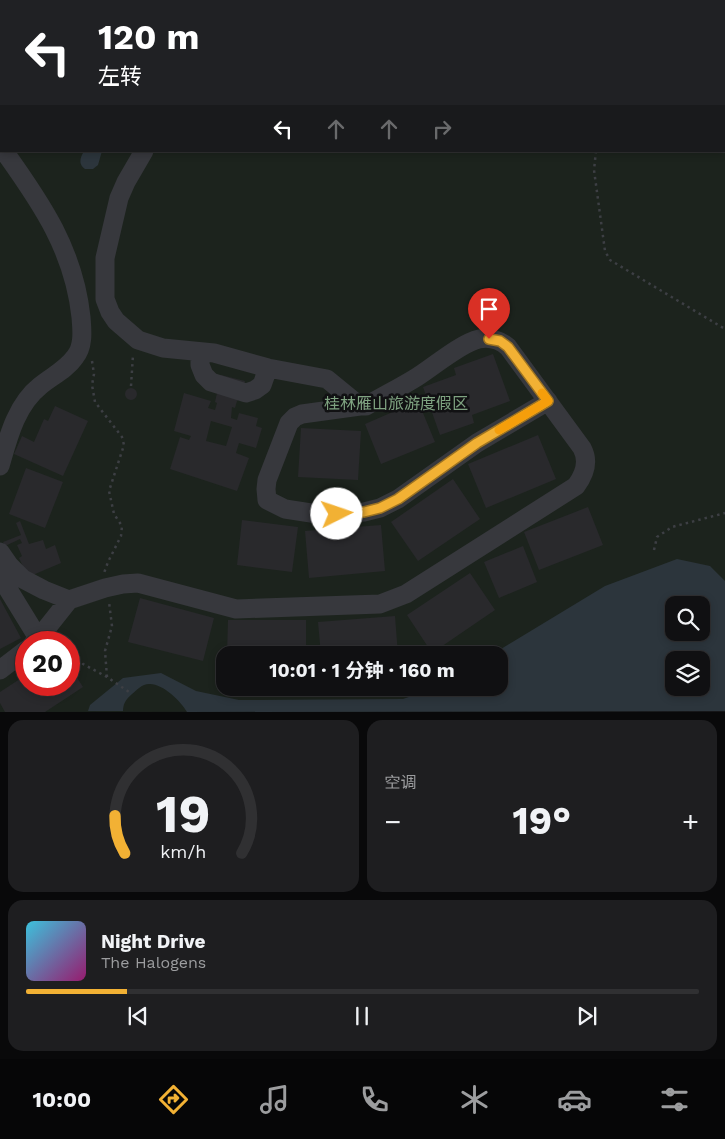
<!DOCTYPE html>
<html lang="zh">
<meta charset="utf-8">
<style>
body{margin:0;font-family:"Work Sans","Noto Sans SC",sans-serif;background:#1e1e20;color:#f1f3f6;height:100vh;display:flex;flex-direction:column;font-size:19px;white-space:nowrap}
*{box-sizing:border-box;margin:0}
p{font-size:16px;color:#9c9d9f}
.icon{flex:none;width:28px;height:28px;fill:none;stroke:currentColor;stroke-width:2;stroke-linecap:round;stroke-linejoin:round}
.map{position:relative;height:712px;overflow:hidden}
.panel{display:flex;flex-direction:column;gap:8px;padding:8px;background:#09090a;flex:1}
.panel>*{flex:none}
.banner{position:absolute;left:0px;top:0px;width:725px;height:152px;box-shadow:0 2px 8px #0003,0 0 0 1px #303032;background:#202124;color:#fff;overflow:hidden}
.fabs{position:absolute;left:665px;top:596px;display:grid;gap:10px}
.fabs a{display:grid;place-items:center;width:45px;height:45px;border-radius:10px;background:#101012;box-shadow:0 2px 8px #0003,0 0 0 1px #303032;font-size:25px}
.speed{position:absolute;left:15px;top:631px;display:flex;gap:10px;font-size:25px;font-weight:700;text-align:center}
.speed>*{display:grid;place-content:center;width:65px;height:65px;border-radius:50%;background:#101012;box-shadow:0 2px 8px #0003,0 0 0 1px #303032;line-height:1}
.speed .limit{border:8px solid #d22;background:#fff;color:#111}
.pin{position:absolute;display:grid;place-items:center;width:42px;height:42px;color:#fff;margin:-51px -21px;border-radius:50% 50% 50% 0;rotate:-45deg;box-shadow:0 0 5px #0007}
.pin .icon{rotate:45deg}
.me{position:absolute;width:55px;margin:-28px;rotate:86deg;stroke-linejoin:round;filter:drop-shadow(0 0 4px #0008)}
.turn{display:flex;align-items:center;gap:18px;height:105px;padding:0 15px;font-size:22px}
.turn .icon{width:65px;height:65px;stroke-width:2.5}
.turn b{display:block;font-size:35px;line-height:42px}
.lanes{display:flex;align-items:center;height:48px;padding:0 15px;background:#0003;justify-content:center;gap:25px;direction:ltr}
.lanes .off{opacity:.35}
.big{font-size:38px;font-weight:700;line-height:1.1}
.panel .widget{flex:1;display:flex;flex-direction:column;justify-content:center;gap:8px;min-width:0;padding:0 18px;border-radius:15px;background:#1e1e20}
.panel .dial{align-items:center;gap:0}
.dial svg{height:130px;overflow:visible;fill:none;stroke:#303032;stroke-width:7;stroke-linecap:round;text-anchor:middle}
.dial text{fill:#f1f3f6;stroke:none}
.song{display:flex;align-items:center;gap:15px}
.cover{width:60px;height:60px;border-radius:8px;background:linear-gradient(135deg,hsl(190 70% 55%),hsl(320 70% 35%))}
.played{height:5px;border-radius:2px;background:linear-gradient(90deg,#f2b134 15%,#303032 15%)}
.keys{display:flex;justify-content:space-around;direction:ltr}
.heat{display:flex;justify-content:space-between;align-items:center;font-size:28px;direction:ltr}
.panel .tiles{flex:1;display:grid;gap:8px;grid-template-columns:1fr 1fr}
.widget:last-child{grid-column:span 2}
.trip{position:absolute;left:216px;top:646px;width:292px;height:50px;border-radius:15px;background:#101012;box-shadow:0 2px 8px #0003,0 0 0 1px #303032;font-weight:700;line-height:50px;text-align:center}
.tab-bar{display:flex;height:80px;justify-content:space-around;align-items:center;background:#060607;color:#9c9d9f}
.tab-bar .icon{width:35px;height:35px}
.tab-bar .active{color:#f2b134}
.tab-bar b{font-size:22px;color:#f1f3f6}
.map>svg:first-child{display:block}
</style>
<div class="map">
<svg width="725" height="712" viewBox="0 0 725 712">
<rect width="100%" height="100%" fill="#161618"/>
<!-- green -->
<path fill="#1c231d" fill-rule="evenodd" d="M0 0H725V711L0 712ZM1 1H724V151H1ZM674 605H701V632H674ZM26 642H69V685H26ZM225 655H500V688H225ZM674 660H701V688H674Z"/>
<!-- water -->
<path fill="#2c353c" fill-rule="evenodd" d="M84 151H102L98 165 93 169H85C78 164 80 158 84 151Z
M677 559 710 566 725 581V711L187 712C181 701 162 683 149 684 142 684 137 690 132 694 126 699 123 704 123 711H88L90 705 123 678 161 673 196 691 239 700 403 699 435 688H500V655H491L605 586ZM674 605H701V632H674ZM674 660H701V688H674Z"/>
<!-- building -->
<path fill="#29292c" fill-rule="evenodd" d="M493 354 510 401 472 415 474 423 440 435 423 387 456 375 454 368Z
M221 375 245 381 240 399 237 401 235 408 232 407 231 418 237 420 239 413 258 418 256 426 262 428 256 448 239 443 236 453 249 458 237 491 170 469 180 437 189 440 191 436 174 431 184 393 211 401 208 408 215 410 217 403 215 402ZM211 421 232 427 226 446 206 441Z
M125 394a6 6 0 1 1 12 0a6 6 0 1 1-12 0Z
M418 401 435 442 381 464 365 424Z
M55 406 88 421 63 476 14 454 22 436 34 442 44 419 48 421Z
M301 428 361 431 358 480 298 477Z
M538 435 556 479 486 508 468 464Z
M26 468 63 482 45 528 9 514Z
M453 479 480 519 418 561 391 522Z
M588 507 603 545 539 570 524 532Z
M242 520 298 527 292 572 237 565Z
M20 521 29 544 43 540 46 549 55 545 61 563 28 577 19 558 22 556 17 545 22 543 20 539 5 546 3 542 21 535 16 523Z
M381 525 385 571 309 578 305 531Z
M523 546 537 582 499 598 484 562Z
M470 573 495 610 432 653 407 615Z
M140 598 214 618 203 661 128 642Z
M0 599 21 638 0 649Z
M395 616 398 655H321L318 622Z
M228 620H306V655H227Z
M69 665 83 687 45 712H5L0 703V692L26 675V685H69Z"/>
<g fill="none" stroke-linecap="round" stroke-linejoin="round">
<!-- path -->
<path stroke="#3d3f44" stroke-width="2.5" stroke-dasharray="2.5 4" stroke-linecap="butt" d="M588 1V0
M596 151 594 170 605 251 610 260 725 329
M92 361 94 374 92 385 95 402 122 437 124 445 109 491 114 514 122 526 121 536 108 562 104 573
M131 386 133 355
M654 550 657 537 672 527 725 513
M69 649 83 664 107 677 132 694
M107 677 105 651 112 626 109 602"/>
<!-- minor -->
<path stroke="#37383d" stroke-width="19" d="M166 1V0
M200 352V365L204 375 211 382 246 393 255 390 262 385 268 368
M360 406 302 414 295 417 289 423 267 480 266 489 267 500 285 509 324 515 364 512 380 508 398 499 477 443 548 401
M0 466C8 438 16 405 40 386 52 376 66 370 75 357 84 346 82 330 81 317 74 251 42 204 4 151
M0 552 9 565 23 579 44 590 69 600 105 588 123 584 138 583 236 609 380 604 406 594 576 486C585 474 589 461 582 448L508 347C500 340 489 337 479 339 461 343 433 367 417 377 401 387 383 396 366 406H360L327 379 268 368 214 353 163 348 138 340 116 321 110 312 105 299V258L119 198 126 182 144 151
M0 576 38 638
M34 642 42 634 69 600
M0 670 26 650"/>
</g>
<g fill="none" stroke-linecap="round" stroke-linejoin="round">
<defs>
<path id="route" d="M337 514 364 512 380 508 398 499 477 443 548 401 508 347 500 341 489 339"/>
</defs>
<!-- route casing -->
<use href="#route" stroke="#9d7322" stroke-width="12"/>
<!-- route -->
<use href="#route" stroke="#f2b134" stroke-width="9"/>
<!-- slow -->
<path stroke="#f59e0b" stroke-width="9" d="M499 430 548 401 542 393"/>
</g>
<g text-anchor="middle" stroke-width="5" stroke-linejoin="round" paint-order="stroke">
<!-- park labels -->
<g font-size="16" fill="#7fa381" stroke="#111113">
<text x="396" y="409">桂林雁山旅游度假区</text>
</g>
</g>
</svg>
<div class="fabs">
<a><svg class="icon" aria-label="search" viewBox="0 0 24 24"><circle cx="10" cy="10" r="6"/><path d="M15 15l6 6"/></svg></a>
<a><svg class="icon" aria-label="layers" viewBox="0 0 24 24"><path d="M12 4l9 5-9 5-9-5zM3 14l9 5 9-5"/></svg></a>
</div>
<div class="speed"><div class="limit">20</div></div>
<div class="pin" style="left:489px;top:339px;background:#d93025"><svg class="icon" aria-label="arrive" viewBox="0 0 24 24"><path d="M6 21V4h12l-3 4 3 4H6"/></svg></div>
<svg class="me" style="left:337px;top:514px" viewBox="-20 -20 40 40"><circle r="19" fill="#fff"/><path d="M0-13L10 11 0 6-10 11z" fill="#f2b134"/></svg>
<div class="trip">10:01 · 1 分钟 · 160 m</div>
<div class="banner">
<div class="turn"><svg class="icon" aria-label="left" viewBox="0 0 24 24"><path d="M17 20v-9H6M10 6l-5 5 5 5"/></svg><div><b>120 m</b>左转</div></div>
<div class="lanes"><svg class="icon" aria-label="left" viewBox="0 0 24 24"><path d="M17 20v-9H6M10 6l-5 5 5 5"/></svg><svg class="icon off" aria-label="ahead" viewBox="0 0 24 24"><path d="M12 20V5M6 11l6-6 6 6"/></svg><svg class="icon off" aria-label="ahead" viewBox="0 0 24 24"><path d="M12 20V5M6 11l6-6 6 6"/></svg><svg class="icon off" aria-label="right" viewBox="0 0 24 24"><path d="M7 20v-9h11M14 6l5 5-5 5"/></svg></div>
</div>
</div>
<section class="panel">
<div class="tiles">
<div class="widget dial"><svg viewBox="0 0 100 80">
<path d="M14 69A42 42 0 1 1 86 69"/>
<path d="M14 69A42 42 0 0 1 8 46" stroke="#f2b134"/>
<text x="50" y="56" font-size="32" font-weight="700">19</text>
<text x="50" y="72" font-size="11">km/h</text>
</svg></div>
<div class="widget"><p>空调</p>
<div class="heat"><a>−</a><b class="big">19°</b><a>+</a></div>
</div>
<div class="widget">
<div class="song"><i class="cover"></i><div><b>Night Drive</b><p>The Halogens</p></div></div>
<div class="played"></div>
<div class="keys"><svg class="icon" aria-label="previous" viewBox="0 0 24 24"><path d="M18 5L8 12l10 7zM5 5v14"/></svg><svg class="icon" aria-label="pause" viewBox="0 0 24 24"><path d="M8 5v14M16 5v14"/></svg><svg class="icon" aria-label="next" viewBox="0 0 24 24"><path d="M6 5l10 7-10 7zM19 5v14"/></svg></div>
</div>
</div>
</section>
<nav class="tab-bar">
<b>10:00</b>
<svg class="icon active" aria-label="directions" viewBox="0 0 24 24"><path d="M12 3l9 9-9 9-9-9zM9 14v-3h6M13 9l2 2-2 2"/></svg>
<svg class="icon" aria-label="music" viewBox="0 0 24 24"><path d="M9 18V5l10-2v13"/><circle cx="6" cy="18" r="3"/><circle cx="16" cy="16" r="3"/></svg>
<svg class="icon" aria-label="phone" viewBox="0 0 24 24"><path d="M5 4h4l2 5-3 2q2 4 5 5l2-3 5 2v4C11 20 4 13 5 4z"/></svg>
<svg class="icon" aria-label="climate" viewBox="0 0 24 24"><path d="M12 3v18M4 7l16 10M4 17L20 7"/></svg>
<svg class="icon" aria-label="car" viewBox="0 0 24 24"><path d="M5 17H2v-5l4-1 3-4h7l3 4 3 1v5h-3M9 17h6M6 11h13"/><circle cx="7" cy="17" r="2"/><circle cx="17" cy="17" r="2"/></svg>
<svg class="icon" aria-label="filters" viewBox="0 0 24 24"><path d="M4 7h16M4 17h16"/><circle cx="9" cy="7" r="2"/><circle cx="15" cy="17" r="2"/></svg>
</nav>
